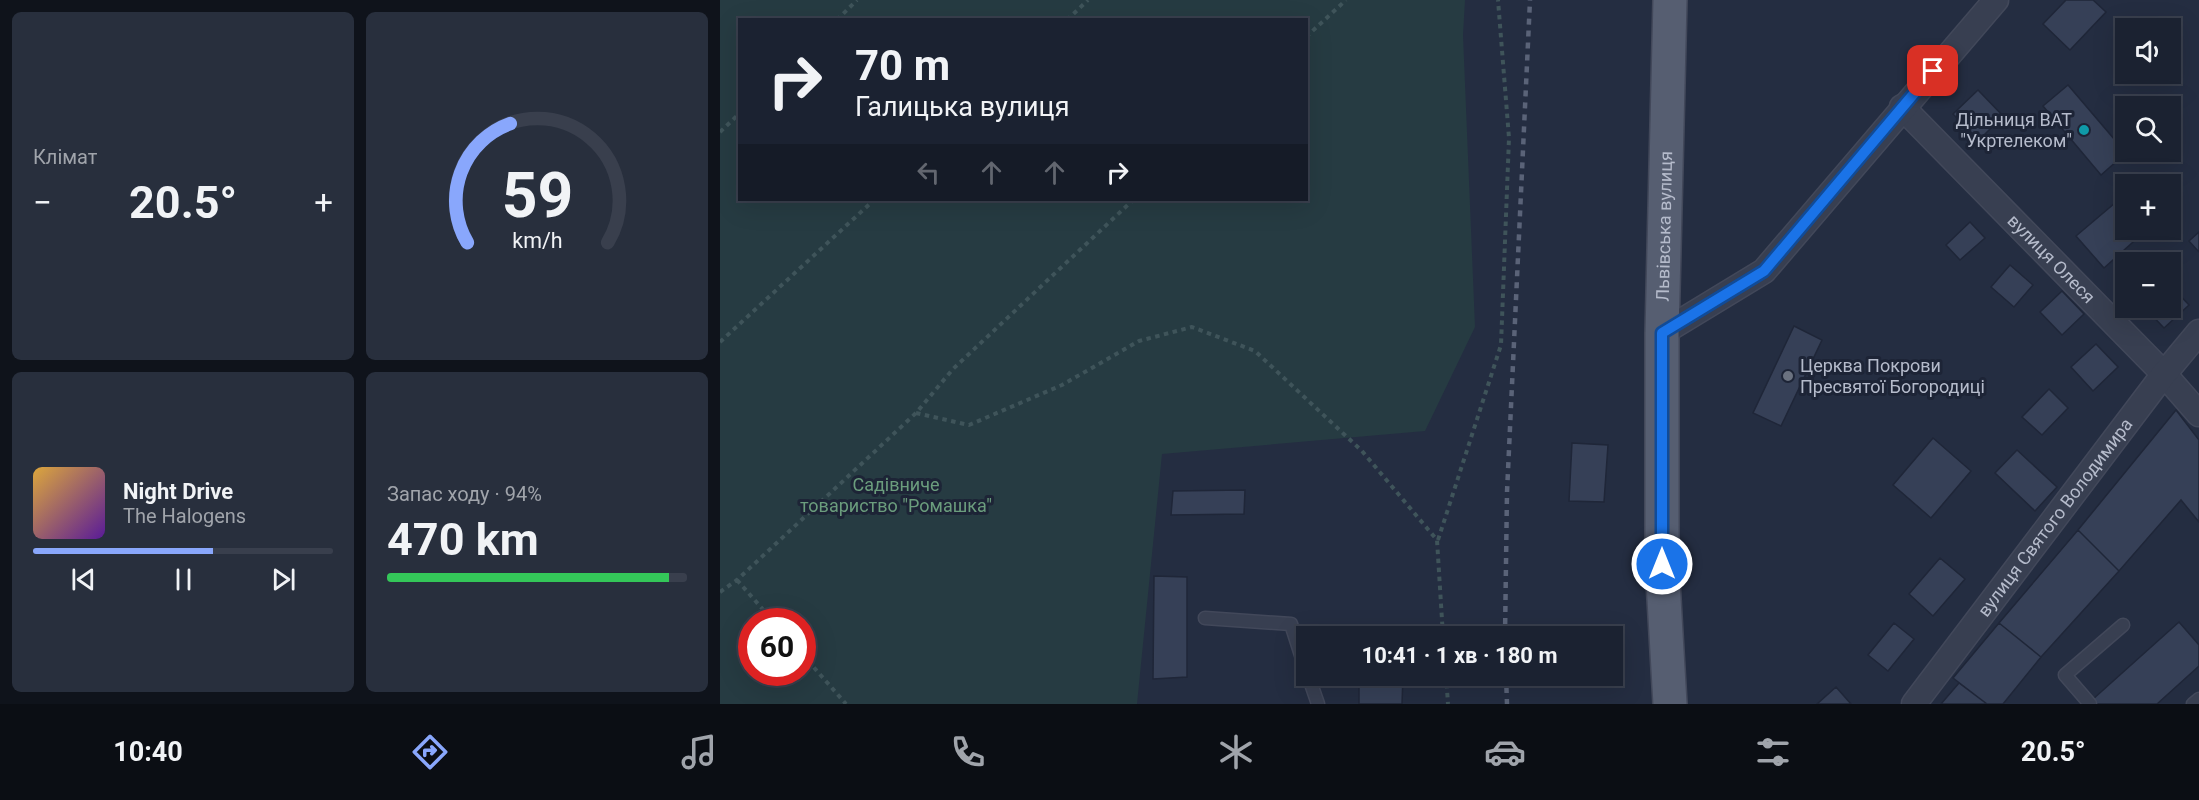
<!DOCTYPE html>
<html lang="uk">
<meta charset="utf-8">
<style>
body{margin:0;font-family:Roboto,sans-serif;background:#282f3d;color:#f1f3f6;height:100vh;display:flex;flex-direction:column;font-size:22px;white-space:nowrap}
*{box-sizing:border-box;margin:0}
p{font-size:20px;color:#a0a4ab}
.icon{flex:none;width:33px;height:33px;fill:none;stroke:currentColor;stroke-width:2;stroke-linecap:round;stroke-linejoin:round}
.map{position:relative;flex:1;overflow:hidden}
.details{display:flex;flex-direction:column;gap:12px;padding:12px;background:#0f131b;width:720px}
.details>*{flex:none}
.top-card{position:absolute;left:18px;top:18px;width:570px;height:183px;border-radius:0px;box-shadow:0 6px 24px #0002,0 0 0 2px #393f4d;background:#1b2231;color:#f1f3f6;overflow:hidden}
.tools{position:absolute;left:1395px;top:18px;display:grid;gap:12px}
.tools a{display:grid;place-items:center;width:66px;height:66px;border-radius:0px;background:#1b2231;box-shadow:0 6px 24px #0002,0 0 0 2px #393f4d;font-size:30px}
.speed{position:absolute;left:18px;top:608px;display:flex;gap:12px;font-size:30px;font-weight:700;text-align:center}
.speed>*{display:grid;place-content:center;width:78px;height:78px;border-radius:50%;background:#1b2231;box-shadow:0 6px 24px #0002,0 0 0 2px #393f4d;line-height:1}
.speed .limit{border:9px solid #d22;background:#fff;color:#111}
.pin{position:absolute;display:grid;place-items:center;width:51px;height:51px;color:#fff;margin:-26px;border-radius:12px;box-shadow:0 3px 9px #0006}
.me{position:absolute;width:66px;margin:-33px;rotate:0deg;stroke-linejoin:round;filter:drop-shadow(0 0 4px #0008)}
.turn{display:flex;align-items:center;gap:21px;height:126px;padding:0 18px;font-size:27px}
.turn .icon{width:78px;height:78px;stroke-width:2.5}
.turn b{display:block;font-size:42px;line-height:51px}
.lanes{display:flex;align-items:center;height:57px;padding:0 18px;background:#0003;justify-content:center;gap:30px;direction:ltr}
.lanes .off{opacity:.35}
.big{font-size:45px;font-weight:700;line-height:1.1}
.details .widget{flex:1;display:flex;flex-direction:column;justify-content:center;gap:9px;min-width:0;padding:0 21px;border-radius:9px;background:#282f3d}
.details .dial{align-items:center;gap:0}
.dial svg{height:156px;overflow:visible;fill:none;stroke:#393f4d;stroke-width:7;stroke-linecap:round;text-anchor:middle}
.dial text{fill:#f1f3f6;stroke:none}
.song{display:flex;align-items:center;gap:18px}
.cover{width:72px;height:72px;border-radius:9px;background:linear-gradient(135deg,hsl(40 70% 55%),hsl(270 70% 35%))}
.played{height:6px;border-radius:3px;background:linear-gradient(90deg,#89a7fc 60%,#393f4d 60%)}
.keys{display:flex;justify-content:space-around;direction:ltr}
.heat{display:flex;justify-content:space-between;align-items:center;font-size:33px;direction:ltr}
.charge{height:9px;border-radius:4px;background:linear-gradient(90deg,#34c759 94%,#393f4d 0)}
.details .tiles{flex:1;display:grid;gap:12px;grid-template-columns:repeat(2,1fr)}
.trip{position:absolute;left:576px;top:626px;width:327px;height:60px;border-radius:0px;background:#1b2231;box-shadow:0 6px 24px #0002,0 0 0 2px #393f4d;font-weight:700;line-height:60px;text-align:center}
.dock{display:flex;height:96px;justify-content:space-around;align-items:center;background:#0b0e14;color:#a0a4ab}
.dock .icon{width:42px;height:42px}
.dock .active{color:#89a7fc}
.dock b{font-size:27px;color:#f1f3f6}
main{display:flex;flex:1;min-height:0}
.map>svg:first-child{display:block}
</style>
<main>
<section class="details">
<div class="tiles">
<div class="widget"><p>Клімат</p>
<div class="heat"><a>−</a><b class="big">20.5°</b><a>+</a></div>
</div>
<div class="widget dial"><svg viewBox="0 0 100 80">
<path d="M14 69A42 42 0 1 1 86 69"/>
<path d="M14 69A42 42 0 0 1 36 8" stroke="#89a7fc"/>
<text x="50" y="56" font-size="32" font-weight="700">59</text>
<text x="50" y="72" font-size="11">km/h</text>
</svg></div>
<div class="widget">
<div class="song"><i class="cover"></i><div><b>Night Drive</b><p>The Halogens</p></div></div>
<div class="played"></div>
<div class="keys"><svg class="icon" aria-label="previous" viewBox="0 0 24 24"><path d="M18 5L8 12l10 7zM5 5v14"/></svg><svg class="icon" aria-label="pause" viewBox="0 0 24 24"><path d="M8 5v14M16 5v14"/></svg><svg class="icon" aria-label="next" viewBox="0 0 24 24"><path d="M6 5l10 7-10 7zM19 5v14"/></svg></div>
</div>
<div class="widget"><p>Запас ходу · 94%</p><b class="big">470 km</b><div class="charge"></div></div>
</div>
</section>
<div class="map">
<svg width="1479" height="704" viewBox="0 0 1479 704">
<rect width="100%" height="100%" fill="#242d41"/>
<!-- green -->
<path fill="#263b42" fill-rule="evenodd" d="M0 0H745L743 35 755 327 705 431 442 454 417 704H0ZM20 20H586V200H20ZM32 621H82V672H32Z"/>
<!-- building -->
<path fill="#364057" stroke="#1f2638" stroke-width="1.5" d="M1346 0H1373L1386 12 1350 50 1323 24Z
M1348 85 1406 153 1381 175 1323 106Z
M1258 90 1283 116 1259 140 1233 114Z
M1395 203 1406 215V230H1418L1422 234 1384 268 1356 236Z
M1250 222 1265 238 1240 260 1226 245Z
M1479 232V252L1469 241Z
M1290 265 1313 285 1294 307 1271 287Z
M1450 285 1469 305 1444 328 1425 308H1450Z
M1342 291 1364 314 1342 335 1320 312Z
M1074 326 1102 340 1061 426 1033 413Z
M1376 344 1398 367 1373 391 1351 367Z
M1329 389 1348 408 1322 435 1302 417Z
M1456 410 1479 440V522L1461 500 1399 571 1358 530Z
M1213 438 1251 471 1211 518 1173 485Z
M852 443 888 445 884 502 849 501Z
M1297 450 1337 487 1315 511 1275 473Z
M525 490 524 514 451 515 453 491Z
M1358 530 1399 571 1321 657 1279 623Z
M1220 558 1245 579 1213 616 1189 594Z
M434 576 467 577V677L433 679Z
M1459 622 1479 645V666L1437 704H1375L1372 700Z
M1174 623 1194 639 1168 671 1148 655Z
M1279 623 1321 657 1283 704H1267L1233 678Z
M639 675H683L682 704H639Z
M1239 683 1267 704H1221Z
M1116 687 1131 704H1097Z"/>
<g fill="none" stroke-linecap="round" stroke-linejoin="round">
<defs>
<path id="service" d="M485 618 571 624 586 671
M588 675 598 704
M1370 704 1345 675 1403 625
M1473 704 1479 699"/>
<g id="minor">
<path id="s1" d="M1182 107 1444 374 1479 414"/>
<path d="M942 333 1044 271 1276 0"/>
<path id="s2" d="M1194 704 1444 374 1479 332"/>
</g>
<g id="primary">
<path id="s3" d="M950 704 942 564V333L950 0"/>
</g>
</defs>
<!-- service casing -->
<use href="#service" stroke="#42485a" stroke-width="15"/>
<!-- minor casing -->
<use href="#minor" stroke="#42485a" stroke-width="27"/>
<!-- primary casing -->
<use href="#primary" stroke="#42485a" stroke-width="36"/>
<!-- path -->
<path stroke="#3f545a" stroke-width="4" stroke-dasharray="4.5 4.5" stroke-linecap="butt" d="M117 20 137 0
M347 20 368 0
M586 37 626 0
M0 132 20 113
M0 342 154 200
M196 413 249 425 342 385 419 341 472 327 535 351 642 451 717 540 723 636
M718 540 781 345 789 138 778 0
M17 580 53 621
M0 592 17 580 196 413 233 369 413 200
M82 654 126 704
M726 675 728 704"/>
<!-- service -->
<use href="#service" stroke="#383f51" stroke-width="12"/>
<!-- minor -->
<use href="#minor" stroke="#383f51" stroke-width="24"/>
<!-- primary -->
<use href="#primary" stroke="#565e71" stroke-width="33"/>
<!-- rail -->
<path stroke="#5a6378" stroke-width="4.5" stroke-dasharray="6 6" stroke-linecap="butt" d="M785 636 787 492 810 0
M786 675 787 704"/>
</g>
<g fill="none" stroke-linecap="round" stroke-linejoin="round">
<defs>
<path id="route" d="M942 564V333L1044 271 1213 71"/>
</defs>
<!-- route casing -->
<use href="#route" stroke="#114b97" stroke-width="15"/>
<!-- route -->
<use href="#route" stroke="#1a73e8" stroke-width="10"/>
</g>
<!-- markers -->
<circle fill="#0f9aa8" stroke="#1d2436" stroke-width="2" cx="1364" cy="130" r="6"/>
<circle fill="#6b7280" stroke="#1d2436" stroke-width="2" cx="1068" cy="376" r="6"/>
<g text-anchor="middle" stroke-width="6" stroke-linejoin="round" paint-order="stroke">
<!-- poi labels -->
<g font-size="18" fill="#b5bbcb" stroke="#1d2436" text-anchor="end">
<text x="1352" y="126">Дільниця ВАТ<tspan x="1352" dy="21">"Укртелеком"</tspan></text>
<text x="1080" y="372" text-anchor="start">Церква Покрови<tspan x="1080" dy="21">Пресвятої Богородиці</tspan></text>
</g>
<!-- street labels -->
<g font-size="18" fill="#b5bbcb" stroke="#1d2436">
<text dy="6" stroke="none"><textPath href="#s3" startOffset="478">Львівська вулиця</textPath></text>
<text dy="6" stroke="none"><textPath href="#s1" startOffset="213">вулиця Олеся</textPath></text>
<text dy="6" stroke="none"><textPath href="#s2" startOffset="234">вулиця Святого Володимира</textPath></text>
</g>
<!-- park labels -->
<g font-size="18" fill="#6b9d7d" stroke="#1d2436">
<text x="176" y="491">Садівниче<tspan x="176" dy="21">товариство "Ромашка"</tspan></text>
</g>
</g>
</svg>
<div class="tools">
<a><svg class="icon" aria-label="sound" viewBox="0 0 24 24"><path d="M4 9h4l5-4v14l-5-4H4zM17 9q2 3 0 6"/></svg></a>
<a><svg class="icon" aria-label="search" viewBox="0 0 24 24"><circle cx="10" cy="10" r="6"/><path d="M15 15l6 6"/></svg></a>
<a>+</a>
<a>−</a>
</div>
<div class="speed"><div class="limit">60</div></div>
<div class="pin" style="left:1213px;top:71px;background:#d93025"><svg class="icon" aria-label="arrive" viewBox="0 0 24 24"><path d="M6 21V4h12l-3 4 3 4H6"/></svg></div>
<svg class="me" style="left:942px;top:564px" viewBox="-20 -20 40 40"><circle r="17" fill="#1a73e8" stroke="#fff" stroke-width="3"/><path d="M0-11L8 9 0 5-8 9z" fill="#fff"/></svg>
<div class="trip">10:41 · 1 хв · 180 m</div>
<div class="top-card">
<div class="turn"><svg class="icon" aria-label="right" viewBox="0 0 24 24"><path d="M7 20v-9h11M14 6l5 5-5 5"/></svg><div><b>70 m</b>Галицька вулиця</div></div>
<div class="lanes"><svg class="icon off" aria-label="left" viewBox="0 0 24 24"><path d="M17 20v-9H6M10 6l-5 5 5 5"/></svg><svg class="icon off" aria-label="ahead" viewBox="0 0 24 24"><path d="M12 20V5M6 11l6-6 6 6"/></svg><svg class="icon off" aria-label="ahead" viewBox="0 0 24 24"><path d="M12 20V5M6 11l6-6 6 6"/></svg><svg class="icon" aria-label="right" viewBox="0 0 24 24"><path d="M7 20v-9h11M14 6l5 5-5 5"/></svg></div>
</div>
</div>
</main>
<nav class="dock">
<b>10:40</b>
<svg class="icon active" aria-label="directions" viewBox="0 0 24 24"><path d="M12 3l9 9-9 9-9-9zM9 14v-3h6M13 9l2 2-2 2"/></svg>
<svg class="icon" aria-label="music" viewBox="0 0 24 24"><path d="M9 18V5l10-2v13"/><circle cx="6" cy="18" r="3"/><circle cx="16" cy="16" r="3"/></svg>
<svg class="icon" aria-label="phone" viewBox="0 0 24 24"><path d="M5 4h4l2 5-3 2q2 4 5 5l2-3 5 2v4C11 20 4 13 5 4z"/></svg>
<svg class="icon" aria-label="climate" viewBox="0 0 24 24"><path d="M12 3v18M4 7l16 10M4 17L20 7"/></svg>
<svg class="icon" aria-label="car" viewBox="0 0 24 24"><path d="M5 17H2v-5l4-1 3-4h7l3 4 3 1v5h-3M9 17h6M6 11h13"/><circle cx="7" cy="17" r="2"/><circle cx="17" cy="17" r="2"/></svg>
<svg class="icon" aria-label="filters" viewBox="0 0 24 24"><path d="M4 7h16M4 17h16"/><circle cx="9" cy="7" r="2"/><circle cx="15" cy="17" r="2"/></svg>
<b>20.5°</b>
</nav>
